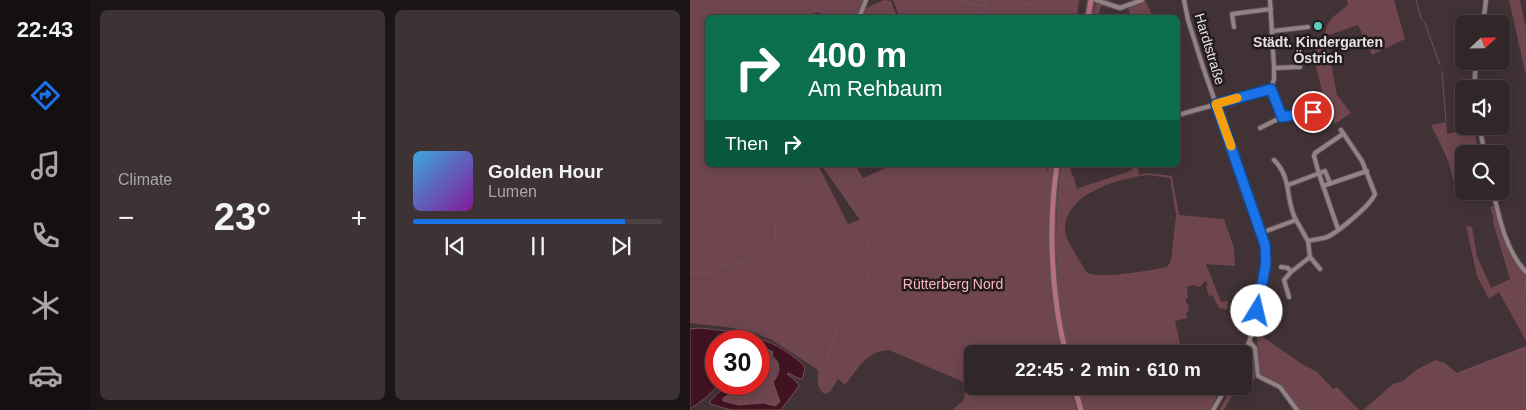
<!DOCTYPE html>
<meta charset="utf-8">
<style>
body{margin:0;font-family:Arial,sans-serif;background:#3d3234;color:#f1f3f6;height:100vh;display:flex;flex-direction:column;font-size:19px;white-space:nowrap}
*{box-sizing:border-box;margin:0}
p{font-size:16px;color:#a8a5a8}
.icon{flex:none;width:28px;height:28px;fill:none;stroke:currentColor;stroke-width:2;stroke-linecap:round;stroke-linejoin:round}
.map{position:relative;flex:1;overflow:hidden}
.drawer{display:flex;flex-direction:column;gap:10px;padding:10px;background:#1b1516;width:600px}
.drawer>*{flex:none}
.banner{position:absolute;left:15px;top:15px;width:475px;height:152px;border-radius:8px;box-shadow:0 2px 12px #0003,0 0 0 1px #4c4345;background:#0b6e4f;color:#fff;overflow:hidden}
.needle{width:32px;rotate:68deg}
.controls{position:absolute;left:765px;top:15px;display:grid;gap:10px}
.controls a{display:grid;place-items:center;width:55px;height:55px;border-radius:8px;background:#312628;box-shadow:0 2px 12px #0003,0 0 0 1px #4c4345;font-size:25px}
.speed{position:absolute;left:15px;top:330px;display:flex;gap:10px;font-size:25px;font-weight:700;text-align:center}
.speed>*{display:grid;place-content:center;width:65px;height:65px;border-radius:50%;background:#312628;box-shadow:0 2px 12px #0003,0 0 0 1px #4c4345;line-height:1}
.speed .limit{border:8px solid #d22;background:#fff;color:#111}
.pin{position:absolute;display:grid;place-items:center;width:42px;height:42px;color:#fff;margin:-21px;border:2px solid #fff;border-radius:50%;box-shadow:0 1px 5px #0007}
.me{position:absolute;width:55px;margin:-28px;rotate:9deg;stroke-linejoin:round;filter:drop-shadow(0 0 4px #0008)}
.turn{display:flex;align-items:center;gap:18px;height:105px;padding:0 20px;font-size:22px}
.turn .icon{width:65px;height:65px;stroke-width:2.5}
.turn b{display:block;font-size:35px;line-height:42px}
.then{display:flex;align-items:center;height:48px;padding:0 20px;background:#0003;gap:10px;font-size:19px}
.big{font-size:38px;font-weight:700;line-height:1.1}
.drawer .tile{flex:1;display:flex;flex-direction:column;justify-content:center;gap:8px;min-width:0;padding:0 18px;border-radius:8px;background:#3d3234}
.song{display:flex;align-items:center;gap:15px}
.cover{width:60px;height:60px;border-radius:8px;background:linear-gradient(135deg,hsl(200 70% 55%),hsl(290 70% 35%))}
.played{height:5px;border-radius:2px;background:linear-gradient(90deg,#1a73e8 85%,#4c4345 85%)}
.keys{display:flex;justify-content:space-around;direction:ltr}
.heat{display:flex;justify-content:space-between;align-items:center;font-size:28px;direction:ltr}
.drawer .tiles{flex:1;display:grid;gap:10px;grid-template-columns:repeat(2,1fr)}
.trip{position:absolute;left:274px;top:345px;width:288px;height:50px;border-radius:8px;background:#312628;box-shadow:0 2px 12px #0003,0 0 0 1px #4c4345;font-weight:700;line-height:50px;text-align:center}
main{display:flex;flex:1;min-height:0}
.tabs{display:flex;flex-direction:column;width:90px;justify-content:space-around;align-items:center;background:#140f10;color:#a8a5a8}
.tabs .icon{width:35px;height:35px}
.tabs .selected{color:#1a73e8}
.tabs b{font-size:22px;color:#f1f3f6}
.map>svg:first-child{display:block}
</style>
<main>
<nav class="tabs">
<b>22:43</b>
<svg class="icon selected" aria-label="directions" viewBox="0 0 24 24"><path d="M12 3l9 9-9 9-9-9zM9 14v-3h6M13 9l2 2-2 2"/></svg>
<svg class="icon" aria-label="music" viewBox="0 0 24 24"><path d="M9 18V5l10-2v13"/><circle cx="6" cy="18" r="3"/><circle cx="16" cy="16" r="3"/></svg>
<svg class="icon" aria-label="phone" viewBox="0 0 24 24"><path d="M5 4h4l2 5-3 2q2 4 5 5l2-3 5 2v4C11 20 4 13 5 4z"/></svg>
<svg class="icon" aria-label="climate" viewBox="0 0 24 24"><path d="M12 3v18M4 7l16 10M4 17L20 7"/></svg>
<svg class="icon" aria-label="car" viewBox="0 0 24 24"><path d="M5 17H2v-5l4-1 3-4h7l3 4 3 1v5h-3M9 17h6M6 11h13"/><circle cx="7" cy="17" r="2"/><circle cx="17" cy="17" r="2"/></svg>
</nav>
<section class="drawer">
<div class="tiles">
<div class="tile"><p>Climate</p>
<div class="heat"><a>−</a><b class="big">23°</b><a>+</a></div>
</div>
<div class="tile">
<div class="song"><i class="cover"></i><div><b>Golden Hour</b><p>Lumen</p></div></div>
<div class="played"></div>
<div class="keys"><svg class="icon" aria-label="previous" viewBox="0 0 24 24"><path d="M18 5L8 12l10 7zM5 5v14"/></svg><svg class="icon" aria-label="pause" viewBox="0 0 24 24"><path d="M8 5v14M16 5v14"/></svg><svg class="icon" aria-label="next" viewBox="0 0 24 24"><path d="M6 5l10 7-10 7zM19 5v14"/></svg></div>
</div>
</div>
</section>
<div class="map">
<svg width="836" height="410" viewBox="0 0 836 410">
<rect width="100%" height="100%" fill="#413235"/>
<!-- green -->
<path fill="#6f4650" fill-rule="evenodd" d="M0 0H175L168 17H146L125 12 124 17 18 18V165H128L158 224 170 220 132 165H165L173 178 198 167 197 165H357V171L360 165H364C358 229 358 291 372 354H282V386H379L387 410H262L274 400 276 383 199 350C176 351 168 369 155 385L148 379 140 392 135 394C127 390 127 379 128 370L82 340 65 333 43 328 0 323Z
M194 0 201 1 207 17H172L176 8Z
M203 0H337L339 1 340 0H389L387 17 210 18Z
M455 0 463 17H441L438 8 431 11 411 6 408 17 402 18 406 2 431 9Z
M657 0H704L715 39 682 55 668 25 636 36C634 21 647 14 658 5Z
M819 0H830L836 28V76Z
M626 47H638L647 95 661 113 645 124 643 120 640 121 626 67Z
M756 122 757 134 784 128 789 154H774V184L765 186 758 160 741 125Z
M371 165H380L381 168 380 169 382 175 384 177 387 190 389 188 443 170 442 165H447L449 175 457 173 482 176 489 215 534 219 544 248 545 266 516 264 531 302 538 301 537 310 529 308 522 295 519 296 516 286 518 284 515 281 510 287 504 285 497 287 498 298H496V303L498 304 499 311 496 312 497 318 485 321 490 344H493L494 348 504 344 521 354H379C364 293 363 227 371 165ZM457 175 480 178 486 215 481 261 477 267C462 270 408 280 396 272 391 262 376 241 375 231 374 193 428 179 457 175Z
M804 206C811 229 818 257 836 274V341L809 292 799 299 787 276 776 226 782 227 787 256 801 288 820 279 802 219H804L800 207Z
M570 335 615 366 626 371 643 389 647 387 669 410H608L594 387 568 374 567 339Z
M563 346 565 353V380L555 378 552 392 543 394 534 410H529L543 386H552L553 368Z
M836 346V410H673L703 384 713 381 726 370 745 360 755 363 767 373Z
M72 347 83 352V358C94 365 85 375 85 385 86 390 88 397 90 402L85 406 69 404 49 405 33 401 32 400 33 398 43 389 47 388 49 384H69V353Z
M387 386H532L520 410H395Z"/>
<!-- water -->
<path fill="#411321" stroke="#73505b" d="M9 328 47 332 57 335 60 340V341H26V384H30L13 400 0 409V329Z
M69 339C82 341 107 357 115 367L113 378 110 379 98 373 97 374 107 382 109 386 91 410H41L20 404V401L38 384H49L47 388 43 389 41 393 33 398V401L49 405 73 403 85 406 90 402 83 382C91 374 91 362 82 356L83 352 74 347 70 349 69 353V341H67Z"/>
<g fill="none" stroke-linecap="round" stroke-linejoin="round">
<!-- stream -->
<path stroke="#73505b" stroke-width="1" d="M270 0 277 3 294 6
M416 0 428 5 435 4
M726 0 731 19 735 23 750 65
M27 3 31 0
M126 3V0
M172 5 174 0
M439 9 447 18
M125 11 126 6
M290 18 294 9 296 0
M407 18 410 5
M0 21 17 11
M752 72 756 121
M756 134 753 142 758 159
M132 165 171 220 179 242C178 249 171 251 170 259L178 274V284L161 300 149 318 136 364
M374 165 372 177 378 191
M0 273 18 274 33 265 52 263 68 258 84 244 86 236 85 228 86 222 102 208 111 192 129 168
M836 278 833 301 836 309
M768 373 836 348"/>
<defs>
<path id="minor" d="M406 0 430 8 452 0
M494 0 498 20 513 67 575 245C577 263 573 279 569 296 565 318 563 338 552 358
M169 18 176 0
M793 24 796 0
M544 27 542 14 581 9
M583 31 618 27
M584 68 610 67
M581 89 592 117 623 112
M784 89 786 61
M488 115 581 89 584 79V68L580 0
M789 126 795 154
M570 128 592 117
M584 160C603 179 595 201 606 220
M598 185 635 171 640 183
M633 186 677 171
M803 191C809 218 816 251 836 272
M648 229 629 174 624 156 625 153 653 134
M571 233 606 220 618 241 620 257 601 272 598 268 591 267
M618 241C623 240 628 239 634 238 644 236 681 205 685 194L672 161 651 130
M620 257 630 269
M599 297 594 280 601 272
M560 342 565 348 568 376 590 387 607 410
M523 410 537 386"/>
<path id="major" d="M398 18 401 0
M367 165C358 225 361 295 376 354
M384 386 391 410"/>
</defs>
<!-- minor casing -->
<use href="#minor" stroke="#5d5154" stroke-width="6"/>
<!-- major casing -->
<use href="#major" stroke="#5d5154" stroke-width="8"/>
<!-- minor -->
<use href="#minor" stroke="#948386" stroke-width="4"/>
<!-- major -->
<use href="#major" stroke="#b66e82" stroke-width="5"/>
</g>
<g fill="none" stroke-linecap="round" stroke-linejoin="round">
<defs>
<path id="route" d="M567 311 576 263 575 245 526 104 581 89 592 117 623 112"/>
</defs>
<!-- route casing -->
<use href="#route" stroke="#114b97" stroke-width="12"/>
<!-- route -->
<use href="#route" stroke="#1a73e8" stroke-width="9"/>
<!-- slow -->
<path stroke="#f59e0b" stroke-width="9" d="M541 146 526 104 547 98"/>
</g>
<!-- markers -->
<circle fill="#58cebf" stroke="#231c1d" stroke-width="2" cx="628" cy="26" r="5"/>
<g text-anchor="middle" stroke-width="5" stroke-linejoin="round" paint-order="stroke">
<!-- poi labels -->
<g font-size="14" font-weight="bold" fill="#e8dfe1" stroke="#231c1d">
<text x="628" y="47">Städt. Kindergarten<tspan x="628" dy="16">Östrich</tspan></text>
</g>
<!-- street labels -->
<g font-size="14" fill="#e8dfe1" stroke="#231c1d">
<text transform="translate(520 49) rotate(73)" y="5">Hardtstraße</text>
</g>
<!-- park labels -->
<g font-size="14" fill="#fbb6c5" stroke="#231c1d">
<text x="263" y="289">Rütterberg Nord</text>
</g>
</g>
</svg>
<div class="controls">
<a><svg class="needle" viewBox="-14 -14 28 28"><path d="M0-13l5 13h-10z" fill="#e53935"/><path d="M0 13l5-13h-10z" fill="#a8a5a8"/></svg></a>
<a><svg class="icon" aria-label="sound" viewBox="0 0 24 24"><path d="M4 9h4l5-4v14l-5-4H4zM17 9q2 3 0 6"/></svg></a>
<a><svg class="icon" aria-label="search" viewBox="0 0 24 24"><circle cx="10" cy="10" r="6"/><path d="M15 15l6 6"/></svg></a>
</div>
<div class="speed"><div class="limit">30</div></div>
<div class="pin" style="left:623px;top:112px;background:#d93025"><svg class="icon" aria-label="arrive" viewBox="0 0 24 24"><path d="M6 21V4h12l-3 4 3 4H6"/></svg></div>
<svg class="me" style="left:567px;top:311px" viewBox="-20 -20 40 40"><circle r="19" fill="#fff"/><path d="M0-13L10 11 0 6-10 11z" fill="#1a73e8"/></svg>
<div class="trip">22:45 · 2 min · 610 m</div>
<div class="banner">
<div class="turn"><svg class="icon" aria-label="right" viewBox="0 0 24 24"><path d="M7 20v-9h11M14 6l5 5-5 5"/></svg><div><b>400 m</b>Am Rehbaum</div></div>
<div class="then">Then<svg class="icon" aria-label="right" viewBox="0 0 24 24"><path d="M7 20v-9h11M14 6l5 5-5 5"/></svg></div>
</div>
</div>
</main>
